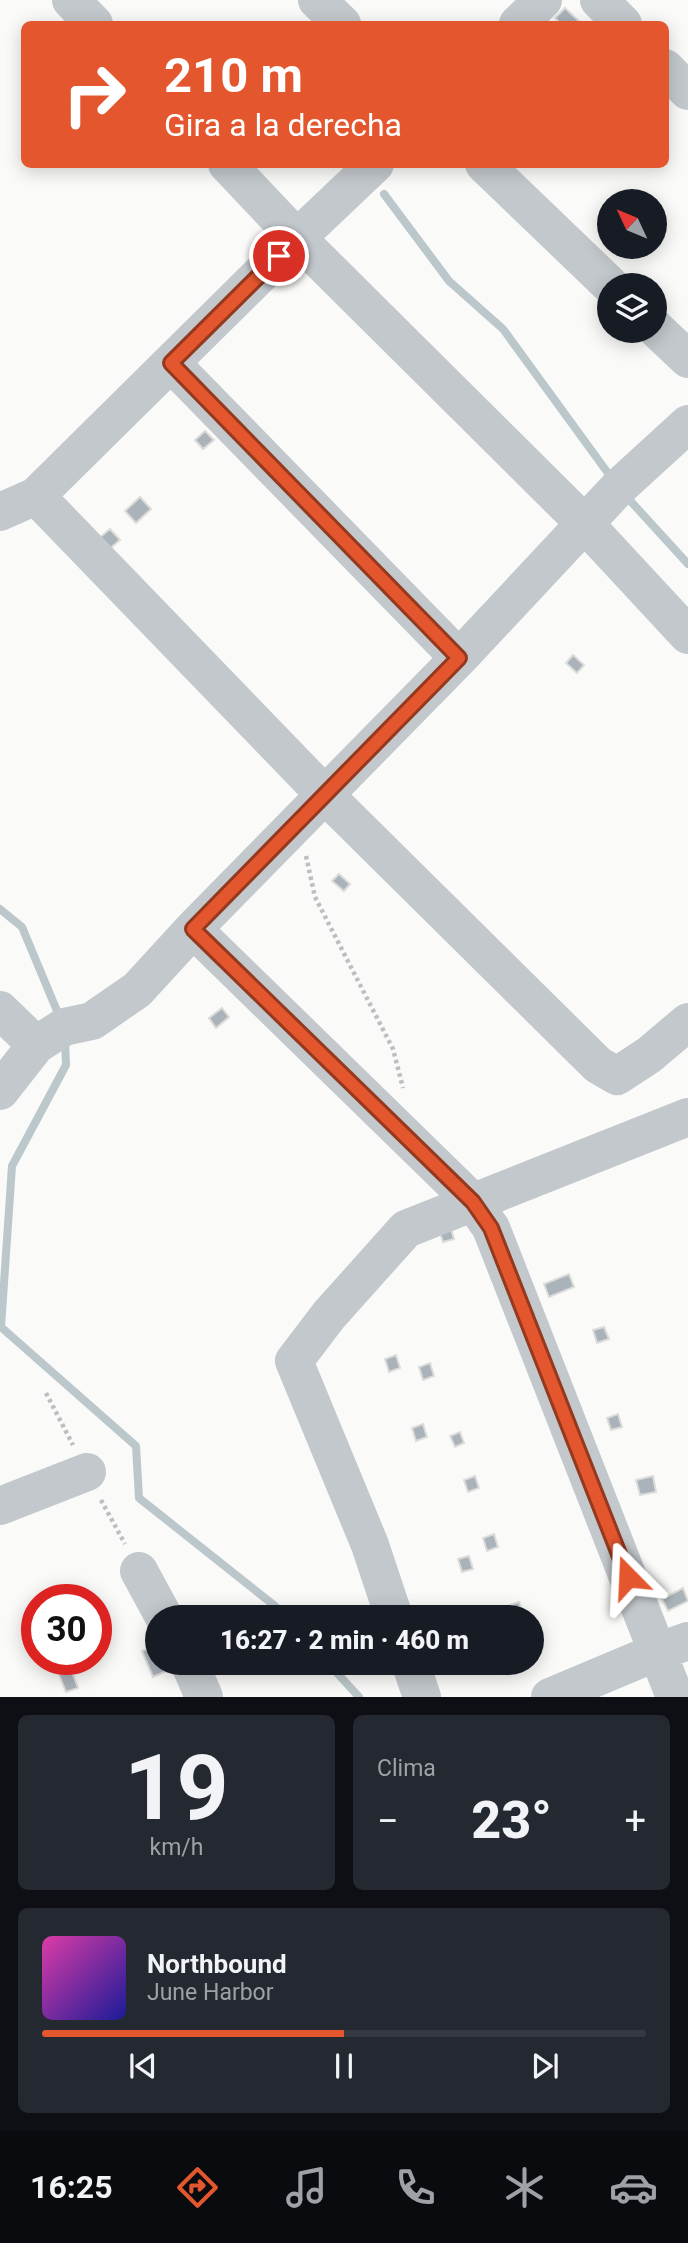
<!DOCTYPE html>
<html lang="es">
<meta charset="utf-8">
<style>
body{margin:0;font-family:Roboto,sans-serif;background:#242831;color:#f1f3f6;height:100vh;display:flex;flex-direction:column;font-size:26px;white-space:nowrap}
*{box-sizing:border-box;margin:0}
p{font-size:23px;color:#9ea1a6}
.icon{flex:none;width:38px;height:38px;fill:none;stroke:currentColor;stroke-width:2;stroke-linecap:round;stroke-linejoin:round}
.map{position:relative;height:1697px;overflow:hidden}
.panel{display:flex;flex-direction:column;gap:18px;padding:18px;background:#0d0f14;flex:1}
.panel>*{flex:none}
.top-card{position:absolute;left:21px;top:21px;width:648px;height:147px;border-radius:10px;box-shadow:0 4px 18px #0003;background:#e4572e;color:#fff;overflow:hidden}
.needle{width:46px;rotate:314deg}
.fabs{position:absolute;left:597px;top:189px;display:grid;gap:14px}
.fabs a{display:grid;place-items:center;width:70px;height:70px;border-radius:50%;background:#171b24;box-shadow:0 4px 18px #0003;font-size:35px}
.speed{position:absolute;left:21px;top:1584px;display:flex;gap:14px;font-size:35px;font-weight:700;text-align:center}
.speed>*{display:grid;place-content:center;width:91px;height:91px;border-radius:50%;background:#171b24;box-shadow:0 4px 18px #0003;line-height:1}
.speed .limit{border:10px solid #d22;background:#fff;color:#111}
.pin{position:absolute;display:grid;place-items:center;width:60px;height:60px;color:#fff;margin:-30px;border:4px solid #fff;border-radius:50%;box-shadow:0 2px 7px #0007}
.me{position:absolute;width:77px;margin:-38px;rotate:339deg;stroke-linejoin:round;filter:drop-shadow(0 0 5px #0008)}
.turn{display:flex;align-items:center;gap:24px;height:147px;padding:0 28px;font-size:32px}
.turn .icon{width:91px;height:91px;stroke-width:2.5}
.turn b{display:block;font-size:49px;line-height:60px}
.big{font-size:52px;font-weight:800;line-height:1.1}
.panel .card{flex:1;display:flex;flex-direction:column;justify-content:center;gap:10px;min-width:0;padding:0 24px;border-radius:10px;background:#242831}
.panel .dial{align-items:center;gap:0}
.dial b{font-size:91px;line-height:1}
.song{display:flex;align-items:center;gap:21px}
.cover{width:84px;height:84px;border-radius:10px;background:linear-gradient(135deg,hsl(320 70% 55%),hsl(240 70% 35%))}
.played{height:7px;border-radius:4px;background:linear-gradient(90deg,#e4572e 50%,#363941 50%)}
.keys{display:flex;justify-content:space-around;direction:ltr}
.heat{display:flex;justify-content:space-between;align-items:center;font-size:38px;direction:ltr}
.panel .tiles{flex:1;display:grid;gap:18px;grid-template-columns:1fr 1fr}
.card:last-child{grid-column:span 2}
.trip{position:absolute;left:145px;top:1605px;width:399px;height:70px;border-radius:35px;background:#171b24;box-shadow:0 4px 18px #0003;font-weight:800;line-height:70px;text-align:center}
.tabs{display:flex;height:112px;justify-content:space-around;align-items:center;background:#090b0e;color:#9ea1a6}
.tabs .icon{width:49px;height:49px}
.tabs .active{color:#e4572e}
.tabs b{font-size:32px;color:#f1f3f6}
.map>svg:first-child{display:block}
</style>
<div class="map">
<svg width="688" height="1697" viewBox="0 0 688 1697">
<rect width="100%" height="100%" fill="#fafaf8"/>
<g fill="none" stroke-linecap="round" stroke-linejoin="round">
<!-- stream -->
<path stroke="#bbc7cb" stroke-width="8" d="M384 194 449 281 503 329 613 480
M625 495 688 564
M0 909 22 927 60 1018
M65 1040 66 1065 12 1166 1 1327 136 1446 139 1498 275 1606 285 1617
M327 1662 359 1697"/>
</g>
<!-- building -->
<path fill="#aab3b9" stroke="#dcdcda" stroke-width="2" d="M565 8 582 24H561L555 18Z
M205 431 214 440 203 449 195 440Z
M140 497 151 509 136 523 125 511Z
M110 529 120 540 108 550 98 539Z
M573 655 584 665 577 673 566 663Z
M339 874 350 884 344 891 332 881Z
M222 1008 229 1017 216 1028 209 1018Z
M450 1226 454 1239 443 1242 439 1230Z
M569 1274 574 1287 549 1297 544 1284Z
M604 1327 609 1339 597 1343 593 1330Z
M396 1355 400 1368 389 1372 385 1359Z
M430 1363 434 1376 423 1380 419 1367Z
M618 1414 622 1427 611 1430 607 1418Z
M423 1424 427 1437 416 1441 412 1428Z
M460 1432 464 1443 455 1447 450 1436Z
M475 1476 479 1488 468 1492 464 1480Z
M653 1476 656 1492 640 1495 636 1480Z
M494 1534 498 1547 487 1551 483 1538Z
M469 1556 473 1569 462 1572 458 1559Z
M683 1588 688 1601 668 1611 662 1599Z
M519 1602 523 1615 511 1617 507 1606Z
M493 1609 496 1617H483L482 1613Z
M158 1645V1662H166L169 1670 153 1677 142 1651Z
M69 1664 78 1688 66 1692 57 1669Z"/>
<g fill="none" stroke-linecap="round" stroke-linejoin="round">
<!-- path -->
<path stroke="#bbbfc2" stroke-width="4.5" stroke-dasharray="3.5 3.5" stroke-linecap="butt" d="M306 856 315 897 393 1049 403 1088
M46 1393 73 1445
M101 1500 125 1544"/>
<!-- minor -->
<path stroke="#c3c8cc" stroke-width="38" d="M71 0 94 24
M317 0 342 24
M599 0 623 24
M518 24 543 0
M665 68 688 91
M227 164 297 238 584 523 688 635
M484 164 610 285
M654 327 688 359
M171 363 459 658
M36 496 324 794 598 1065 617 1076 649 1055 688 1022
M0 512 36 496 297 238 375 164
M193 929 473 1202 491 1228 675 1697
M0 1010 36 1045
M0 1091 36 1045 64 1027 92 1021 137 990 193 929 459 658 618 488 688 424
M0 1506 87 1472
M139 1571 164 1617
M394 1617 370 1545 294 1361 329 1315 406 1229 688 1117
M189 1662 204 1697
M410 1662 422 1697
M550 1697 657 1652 688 1641"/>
</g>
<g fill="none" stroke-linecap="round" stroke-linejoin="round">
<defs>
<path id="route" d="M279 256 171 363 459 658 193 929 473 1202 491 1228 628 1577"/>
</defs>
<!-- route casing -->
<use href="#route" stroke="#94391e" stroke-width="18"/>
<!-- route -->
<use href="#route" stroke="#e4572e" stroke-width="12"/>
</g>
</svg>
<div class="fabs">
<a><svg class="needle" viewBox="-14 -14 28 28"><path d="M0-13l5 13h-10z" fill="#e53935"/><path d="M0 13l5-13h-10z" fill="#9ea1a6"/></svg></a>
<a><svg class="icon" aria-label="layers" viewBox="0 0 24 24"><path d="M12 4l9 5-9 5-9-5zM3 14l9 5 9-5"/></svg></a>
</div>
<div class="speed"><div class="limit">30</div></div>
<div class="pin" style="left:279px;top:256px;background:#d93025"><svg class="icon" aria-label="arrive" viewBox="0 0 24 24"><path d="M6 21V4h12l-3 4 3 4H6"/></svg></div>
<svg class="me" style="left:628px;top:1577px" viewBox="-20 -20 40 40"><path d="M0-17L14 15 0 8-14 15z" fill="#e4572e" stroke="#fff" stroke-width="4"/></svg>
<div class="trip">16:27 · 2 min · 460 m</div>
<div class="top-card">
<div class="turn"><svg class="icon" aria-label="right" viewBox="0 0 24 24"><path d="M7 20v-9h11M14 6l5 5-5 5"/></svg><div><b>210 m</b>Gira a la derecha</div></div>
</div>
</div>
<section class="panel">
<div class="tiles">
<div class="card dial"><b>19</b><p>km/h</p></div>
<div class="card"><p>Clima</p>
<div class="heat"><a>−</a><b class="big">23°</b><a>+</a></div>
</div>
<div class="card">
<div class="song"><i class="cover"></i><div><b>Northbound</b><p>June Harbor</p></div></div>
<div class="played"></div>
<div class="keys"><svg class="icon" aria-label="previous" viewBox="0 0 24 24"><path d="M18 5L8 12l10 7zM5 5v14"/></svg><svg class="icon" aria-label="pause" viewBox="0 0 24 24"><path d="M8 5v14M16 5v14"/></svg><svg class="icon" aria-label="next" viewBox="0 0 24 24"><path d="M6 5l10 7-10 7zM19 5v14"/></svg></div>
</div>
</div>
</section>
<nav class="tabs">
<b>16:25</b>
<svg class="icon active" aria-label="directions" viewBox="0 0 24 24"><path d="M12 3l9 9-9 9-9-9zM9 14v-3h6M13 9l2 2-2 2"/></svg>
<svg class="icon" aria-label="music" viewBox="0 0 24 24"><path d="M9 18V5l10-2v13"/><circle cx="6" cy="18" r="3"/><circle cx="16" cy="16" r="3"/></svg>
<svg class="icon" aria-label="phone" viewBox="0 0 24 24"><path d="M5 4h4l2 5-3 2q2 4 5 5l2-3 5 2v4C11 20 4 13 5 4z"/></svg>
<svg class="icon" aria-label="climate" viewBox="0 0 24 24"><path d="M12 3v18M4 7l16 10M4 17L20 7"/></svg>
<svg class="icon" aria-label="car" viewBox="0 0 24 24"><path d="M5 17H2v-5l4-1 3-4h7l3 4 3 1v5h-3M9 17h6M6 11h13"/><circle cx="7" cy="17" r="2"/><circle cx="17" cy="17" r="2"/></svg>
</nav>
